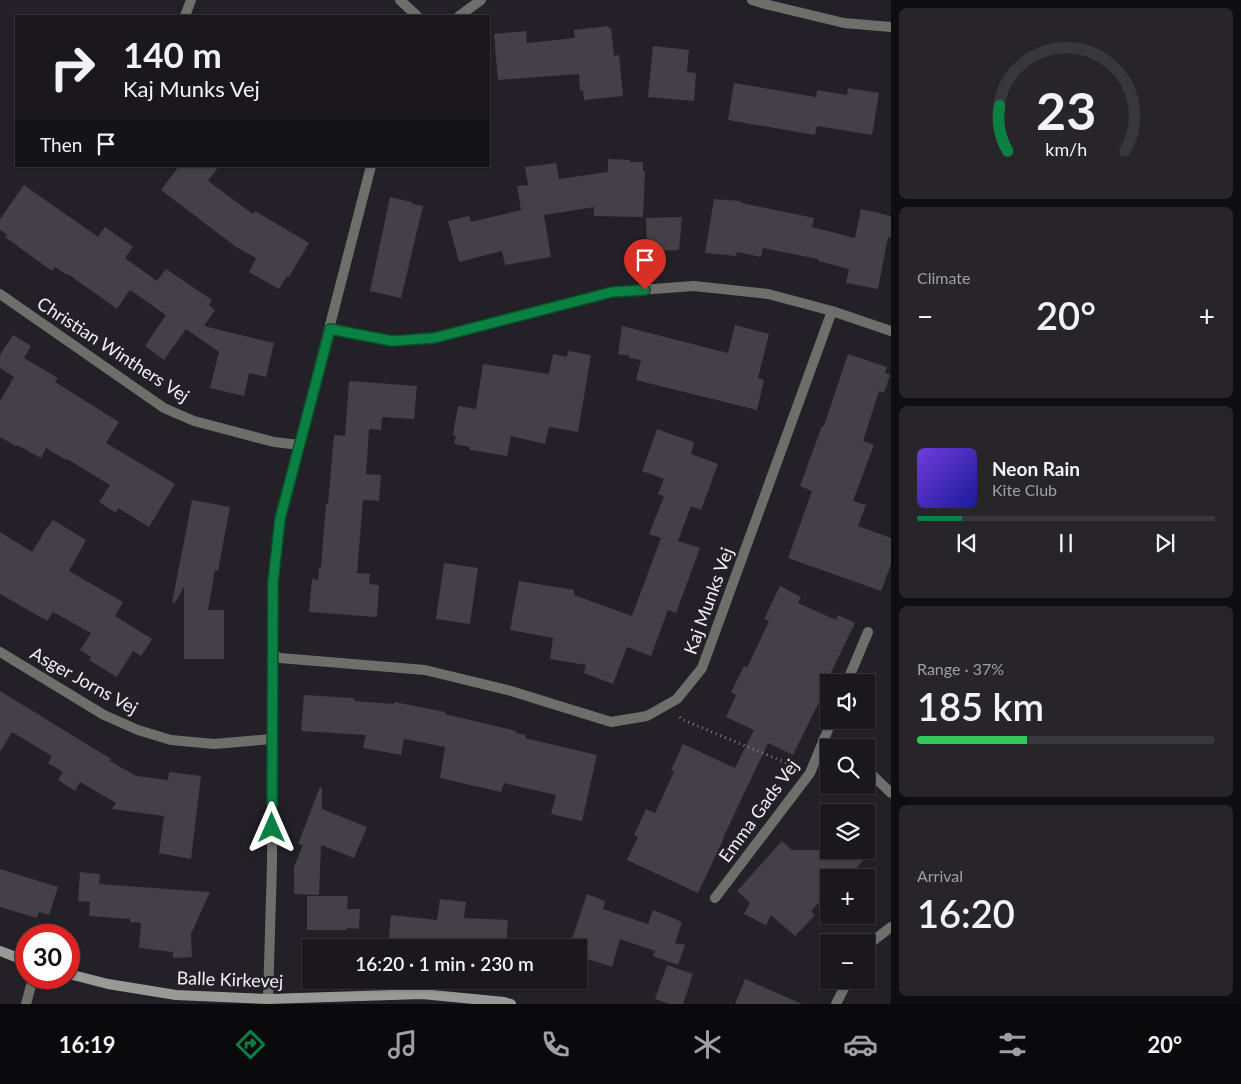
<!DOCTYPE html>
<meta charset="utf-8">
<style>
body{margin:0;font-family:Lato,sans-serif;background:#27252a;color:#f1f3f6;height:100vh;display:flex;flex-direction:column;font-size:19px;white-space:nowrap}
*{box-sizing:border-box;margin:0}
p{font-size:16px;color:#9fa0a4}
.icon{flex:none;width:28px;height:28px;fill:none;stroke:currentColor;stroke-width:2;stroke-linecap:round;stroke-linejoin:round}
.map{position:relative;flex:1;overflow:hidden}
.sheet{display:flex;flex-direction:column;gap:8px;padding:8px;background:#0e0d10;width:350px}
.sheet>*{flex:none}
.top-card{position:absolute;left:15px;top:15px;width:475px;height:152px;border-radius:0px;box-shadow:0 1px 4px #0004,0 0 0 1px #38373b;background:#1a181d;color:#f1f3f6;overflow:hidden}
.controls{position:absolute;left:820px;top:674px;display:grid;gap:10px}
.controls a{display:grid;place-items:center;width:55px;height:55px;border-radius:0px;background:#1a181d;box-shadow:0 1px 4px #0004,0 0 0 1px #38373b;font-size:25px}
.speed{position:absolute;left:15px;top:924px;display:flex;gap:10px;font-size:25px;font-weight:700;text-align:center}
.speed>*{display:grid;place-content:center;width:65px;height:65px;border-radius:50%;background:#1a181d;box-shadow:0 1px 4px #0004,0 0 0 1px #38373b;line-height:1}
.speed .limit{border:8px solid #d22;background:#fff;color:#111}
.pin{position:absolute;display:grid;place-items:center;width:42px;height:42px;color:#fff;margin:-51px -21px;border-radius:50% 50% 50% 0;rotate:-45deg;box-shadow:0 0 5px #0007}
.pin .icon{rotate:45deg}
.me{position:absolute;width:55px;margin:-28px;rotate:0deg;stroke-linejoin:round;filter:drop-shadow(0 0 4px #0008)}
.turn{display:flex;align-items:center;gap:18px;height:105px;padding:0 25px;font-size:22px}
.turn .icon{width:65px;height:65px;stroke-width:2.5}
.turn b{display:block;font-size:35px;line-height:42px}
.then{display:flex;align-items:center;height:48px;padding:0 25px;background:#0003;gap:10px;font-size:19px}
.big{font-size:38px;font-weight:600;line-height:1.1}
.sheet .widget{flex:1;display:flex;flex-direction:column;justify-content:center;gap:8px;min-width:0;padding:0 18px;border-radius:8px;background:#27252a}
.sheet .dial{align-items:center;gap:0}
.dial svg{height:130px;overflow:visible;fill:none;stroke:#38373b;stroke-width:7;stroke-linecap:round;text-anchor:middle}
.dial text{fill:#f1f3f6;stroke:none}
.song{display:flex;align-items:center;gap:15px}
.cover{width:60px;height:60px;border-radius:8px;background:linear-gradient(135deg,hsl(260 70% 55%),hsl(240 70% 35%))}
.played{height:5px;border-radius:2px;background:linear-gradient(90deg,#0b8043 15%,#38373b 15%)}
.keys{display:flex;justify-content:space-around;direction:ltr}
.heat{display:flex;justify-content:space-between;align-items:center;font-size:28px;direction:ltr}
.charge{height:8px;border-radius:4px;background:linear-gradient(90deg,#34c759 37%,#38373b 0)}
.trip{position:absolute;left:302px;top:939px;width:285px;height:50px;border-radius:0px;background:#1a181d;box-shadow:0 1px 4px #0004,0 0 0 1px #38373b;font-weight:600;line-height:50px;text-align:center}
.menu{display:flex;height:80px;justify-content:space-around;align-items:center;background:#0a0a0c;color:#9fa0a4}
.menu .icon{width:35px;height:35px}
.menu .current{color:#0b8043}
.menu b{font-size:22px;color:#f1f3f6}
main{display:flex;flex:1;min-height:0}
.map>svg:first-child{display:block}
</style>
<main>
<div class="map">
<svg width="891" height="1004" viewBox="0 0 891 1004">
<rect width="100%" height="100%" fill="#232027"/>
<!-- building -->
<path fill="#444048" d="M608 26 609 28H611L614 56 619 55 623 96 584 100 583 90 580 91 579 74 498 80 494 34 526 31 527 43 575 38 574 30Z
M653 46 689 50 687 72 696 73 694 101 648 97Z
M734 83 816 97 817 90 847 95 848 88 879 93 872 135 817 126 815 135 728 120Z
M608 159 630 160V162H643V171H645L643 217 594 216V207L544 215 551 257 505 265 502 251 459 262 448 221 469 216 471 222 521 210 517 186 528 185 525 167 556 163 559 179 608 172Z
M179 166H219L208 181 253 214 255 211 309 243 289 277 287 276 279 289 249 272 256 258 236 247 161 190Z
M24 185 98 237 105 227 133 247 125 258 157 281 166 269 212 300 209 305 215 310 204 326 274 343 266 377 249 373 244 396 210 388 219 352 186 329 164 360 145 346 166 315 130 290 117 309 68 274 67 275 55 267 52 271 5 237 7 235 0 230V219Z
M390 197 412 202V204L423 206 401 298 370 291Z
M714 199 741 201V203L814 218 812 227 855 238 861 209 891 216V237H888L878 289 846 283 849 269 818 261V259L763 248 761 257 737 252 736 256 705 253Z
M682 217 679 250 647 251 646 218Z
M735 325 769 334 758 378 764 380 757 410 636 380 641 360 629 358 630 356 618 354 622 326 728 353Z
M13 335 31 346 24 358 58 378 55 382 119 422 106 443 175 484 149 527 118 508 116 513 99 502 110 485 67 459 66 460 46 448 41 458 17 445 16 446 0 437V401L14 377 0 368V355Z
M568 351 591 355 578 432 549 427 545 444 511 436 507 456 470 450V447L454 444 456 436 453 435 458 406 476 409 483 364 549 374 553 354 567 357Z
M848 354 887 367 885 373 890 375 884 393 879 391 863 441 874 445 853 501 866 505 858 526 891 538V564L881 591 788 558 812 491 800 486 822 426H824Z
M349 381 417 386 414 419 382 417 381 430 369 429 366 474 381 475 379 501 363 500 357 573 370 574 369 584 379 585 377 617 309 612 312 579 318 580 319 567H321L326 504H328L334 435 345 436Z
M657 429 694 442 691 454 718 464 701 510 691 506 678 541 700 548 676 613 668 610 651 656 627 647 613 684 584 673 586 665 550 659 553 638 510 630 519 581 574 590V595L632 616 661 538 649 534 664 496 658 494 664 479 642 471Z
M192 500 230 507 218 571 215 570 208 610H224V659H184V587L174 604 172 603Z
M53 520 86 540 69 571 123 602 115 616 152 639 141 656 133 651 117 677 89 660 91 657 80 650 91 633 53 612 47 621 0 594V532L32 552 48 526H49Z
M444 563 478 568 470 624 436 619Z
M780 586 801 597 798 603 836 620 838 615 855 623 820 695 822 696 793 755 768 743 723 838H724L698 893 627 860 638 837 634 835 646 809 655 813 674 772 671 770 683 744 735 768 754 730 726 717 736 695 731 692 744 666 747 668 769 621 764 619Z
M0 691 111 759 110 761 136 776 168 780 169 772 201 776 191 859 159 853 164 816 112 809 116 803 80 782 75 791 58 780 63 772 48 763 52 756 12 732 0 752Z
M304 695 354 698V701L394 704V702L445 712V714L516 731 515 733 526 735 525 738 597 755 582 821 551 814 556 795 504 783 501 792 440 778 445 747 404 739 401 755 363 748 366 735 301 731Z
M320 787 322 788V809L367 827 354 858 321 845 319 895 294 894V867L303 845 298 844Z
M782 841 792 850H856L865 858 848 878H829V892L811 911 815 915 795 936 771 915 766 925 744 914 750 903 737 891Z
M0 869 58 887 49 915 39 912 37 918 0 907Z
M80 872 100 874 99 884 210 892 191 934 192 957 173 958V952L139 948 141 923 130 922V919L89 916 90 902 78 901Z
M587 894 605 901 603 909 648 924 653 910 682 922 675 943 685 945 678 965 653 956 655 951 620 939 612 967 579 956V948H569Z
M307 896H348L347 909H360L359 929 347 928V930H307Z
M440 899 466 902 464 918 508 920 506 948H388L391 915 437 920Z
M667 965 693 974 683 1004H670L655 999Z
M745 979 802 1004H735Z"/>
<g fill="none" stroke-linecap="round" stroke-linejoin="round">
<!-- path -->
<path stroke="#807e84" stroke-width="3" stroke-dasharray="1 4" stroke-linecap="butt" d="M680 717 681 719 796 767"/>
<!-- street -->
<path stroke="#6d6f6b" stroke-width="10" d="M400 0 417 16
M752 0 769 5 844 23 891 27
M185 16 191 0
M459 16 481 0
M0 294 164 408 194 421 274 442 300 445
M330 329 392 341 433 338 612 292 694 286 768 294 832 311 891 331
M0 652 104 715 138 730 171 740 214 744 272 739
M272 655 280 658 425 670 511 691 611 722 647 716 677 699 702 668 832 311
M847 682 868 632
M823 740 837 748
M866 769 891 793
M715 898 810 773 832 720
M866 949 869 944 891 927
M268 999 272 864 273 582 280 519 371 166
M26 1004 33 978
M836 1004 848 980"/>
<!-- secondary -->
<path stroke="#989b95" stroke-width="10" d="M0 951 26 961
M69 974 108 984 176 995 268 999 422 994 504 1002 511 1004"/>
</g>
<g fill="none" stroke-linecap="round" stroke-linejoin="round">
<defs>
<path id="route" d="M272 828 273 582 280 519 330 329 392 341 434 338 612 292 645 290"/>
</defs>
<!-- route casing -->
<use href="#route" stroke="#07532c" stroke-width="12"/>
<!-- route -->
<use href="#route" stroke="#0b8043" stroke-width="9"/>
</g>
<g text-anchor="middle" stroke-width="5" stroke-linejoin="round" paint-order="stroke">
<!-- street labels -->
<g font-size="18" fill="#f2f0f5" stroke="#232027">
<text transform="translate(113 350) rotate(33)" y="6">Christian Winthers Vej</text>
<text transform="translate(709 601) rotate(-70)" y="6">Kaj Munks Vej</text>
<text transform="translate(84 681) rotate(29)" y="6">Asger Jorns Vej</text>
<text transform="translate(759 811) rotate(-54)" y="6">Emma Gads Vej</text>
<text transform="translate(230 980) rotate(2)" y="6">Balle Kirkevej</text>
</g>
</g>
</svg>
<div class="controls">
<a><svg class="icon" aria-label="sound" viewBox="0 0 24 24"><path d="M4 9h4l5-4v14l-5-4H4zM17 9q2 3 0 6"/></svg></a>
<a><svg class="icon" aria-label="search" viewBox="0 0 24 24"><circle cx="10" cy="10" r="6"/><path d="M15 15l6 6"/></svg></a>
<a><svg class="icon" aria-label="layers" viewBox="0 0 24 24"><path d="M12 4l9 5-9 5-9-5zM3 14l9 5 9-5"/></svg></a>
<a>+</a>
<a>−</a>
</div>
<div class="speed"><div class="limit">30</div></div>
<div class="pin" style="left:645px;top:290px;background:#d93025"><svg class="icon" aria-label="arrive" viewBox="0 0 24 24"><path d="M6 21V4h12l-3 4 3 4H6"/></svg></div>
<svg class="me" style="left:272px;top:828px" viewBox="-20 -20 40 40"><path d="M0-17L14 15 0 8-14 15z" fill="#0b8043" stroke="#fff" stroke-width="4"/></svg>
<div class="trip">16:20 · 1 min · 230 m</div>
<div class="top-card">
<div class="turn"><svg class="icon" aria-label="right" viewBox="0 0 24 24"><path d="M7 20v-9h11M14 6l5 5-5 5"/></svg><div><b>140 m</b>Kaj Munks Vej</div></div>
<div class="then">Then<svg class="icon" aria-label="arrive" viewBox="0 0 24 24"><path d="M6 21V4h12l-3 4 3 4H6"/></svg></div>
</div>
</div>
<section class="sheet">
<div class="widget dial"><svg viewBox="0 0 100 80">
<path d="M14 69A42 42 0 1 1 86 69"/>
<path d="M14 69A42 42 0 0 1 9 41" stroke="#0b8043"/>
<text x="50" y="56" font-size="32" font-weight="700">23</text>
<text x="50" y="72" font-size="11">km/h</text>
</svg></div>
<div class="widget"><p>Climate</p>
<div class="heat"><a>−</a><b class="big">20°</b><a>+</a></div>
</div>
<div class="widget">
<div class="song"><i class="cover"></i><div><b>Neon Rain</b><p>Kite Club</p></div></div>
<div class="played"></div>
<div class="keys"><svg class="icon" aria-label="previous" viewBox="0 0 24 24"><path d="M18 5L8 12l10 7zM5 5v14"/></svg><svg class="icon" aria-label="pause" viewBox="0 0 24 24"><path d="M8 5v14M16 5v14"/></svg><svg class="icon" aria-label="next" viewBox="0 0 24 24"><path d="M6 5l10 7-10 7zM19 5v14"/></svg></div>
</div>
<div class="widget"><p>Range · 37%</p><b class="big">185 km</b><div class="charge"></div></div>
<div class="widget"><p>Arrival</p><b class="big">16:20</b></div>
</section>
</main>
<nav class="menu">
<b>16:19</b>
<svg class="icon current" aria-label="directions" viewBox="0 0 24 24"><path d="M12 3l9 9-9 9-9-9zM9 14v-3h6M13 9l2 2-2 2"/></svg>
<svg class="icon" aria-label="music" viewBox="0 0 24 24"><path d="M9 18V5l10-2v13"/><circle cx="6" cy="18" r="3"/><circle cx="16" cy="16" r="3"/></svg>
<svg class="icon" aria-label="phone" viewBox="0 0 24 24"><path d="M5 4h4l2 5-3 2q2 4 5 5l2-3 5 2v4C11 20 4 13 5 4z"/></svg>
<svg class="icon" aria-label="climate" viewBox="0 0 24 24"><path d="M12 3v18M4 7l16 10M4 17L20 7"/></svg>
<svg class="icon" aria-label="car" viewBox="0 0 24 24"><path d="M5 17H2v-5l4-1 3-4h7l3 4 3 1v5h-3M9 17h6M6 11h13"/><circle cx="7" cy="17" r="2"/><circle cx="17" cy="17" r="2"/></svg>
<svg class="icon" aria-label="filters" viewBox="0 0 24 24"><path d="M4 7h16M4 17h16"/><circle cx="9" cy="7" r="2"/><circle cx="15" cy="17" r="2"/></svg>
<b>20°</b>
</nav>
